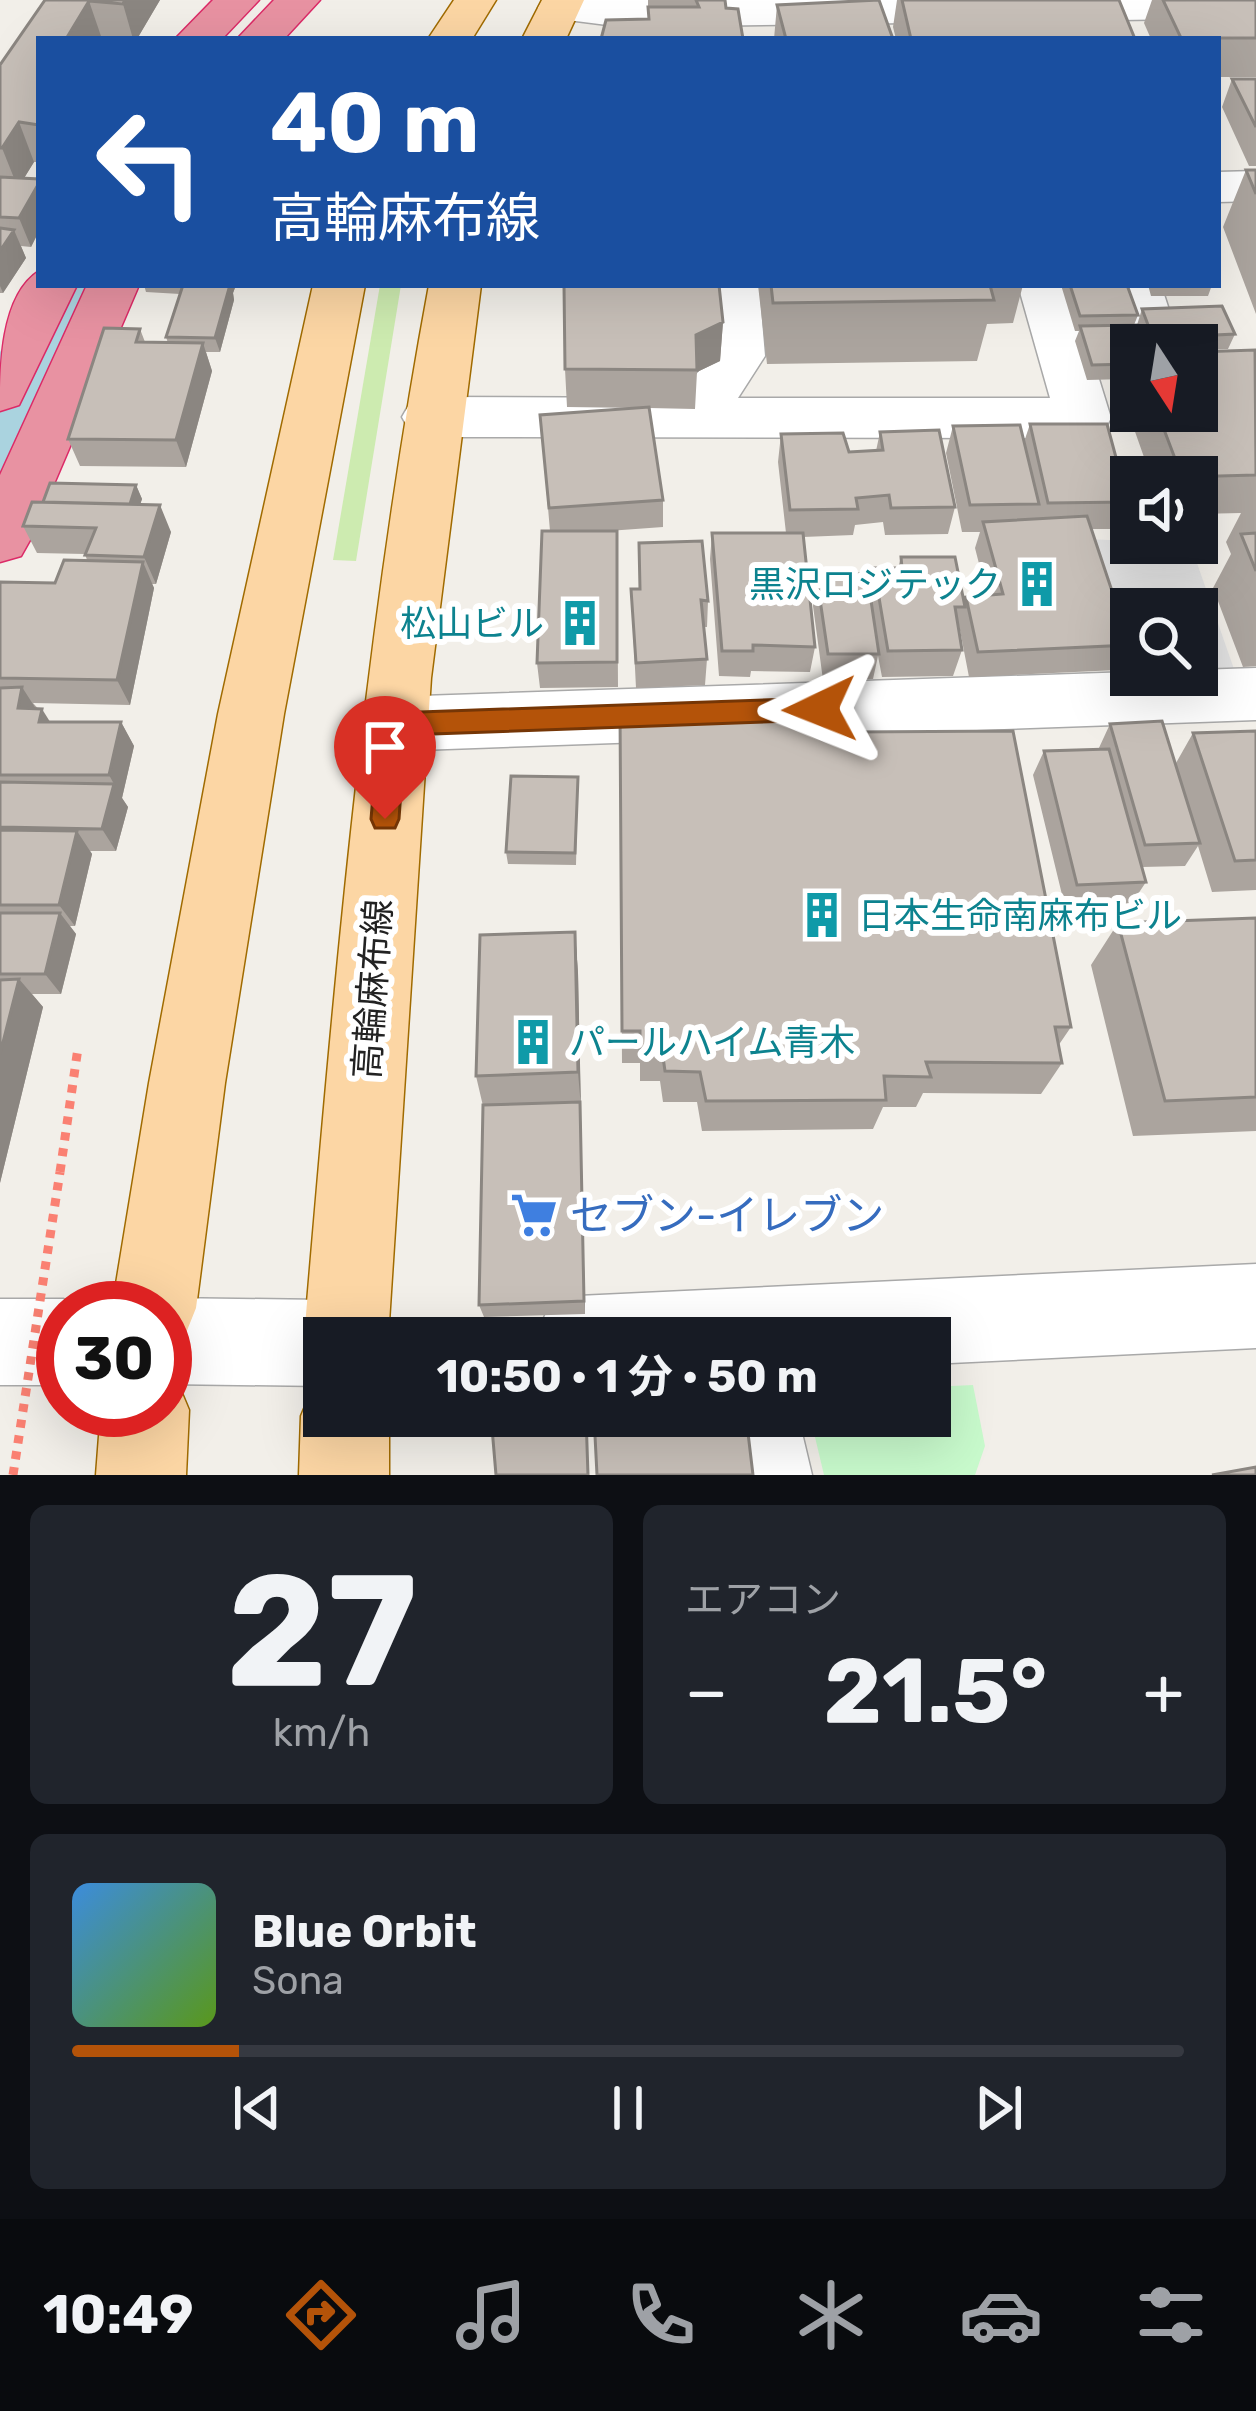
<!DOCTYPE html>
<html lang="ja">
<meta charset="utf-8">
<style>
body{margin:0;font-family:Rubik,"Noto Sans JP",sans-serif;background:#20242c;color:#f1f3f6;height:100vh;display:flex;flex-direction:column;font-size:45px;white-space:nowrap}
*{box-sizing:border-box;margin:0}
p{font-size:39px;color:#9ea1a6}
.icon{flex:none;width:66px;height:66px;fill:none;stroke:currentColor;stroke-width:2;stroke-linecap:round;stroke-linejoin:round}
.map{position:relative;height:1475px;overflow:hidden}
.drawer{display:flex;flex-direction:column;gap:30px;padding:30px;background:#0d0f14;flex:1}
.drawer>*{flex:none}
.guide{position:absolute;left:36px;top:36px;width:1185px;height:252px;border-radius:0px;box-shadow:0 12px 48px #0002;background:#1a4fa0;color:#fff;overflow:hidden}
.needle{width:78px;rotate:168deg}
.fabs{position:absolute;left:1110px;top:324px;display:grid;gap:24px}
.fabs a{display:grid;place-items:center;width:108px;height:108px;border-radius:0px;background:#171b24;box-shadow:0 12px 48px #0002;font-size:60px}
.speed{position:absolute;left:36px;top:1281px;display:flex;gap:24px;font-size:60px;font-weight:700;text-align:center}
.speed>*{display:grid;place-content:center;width:156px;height:156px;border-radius:50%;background:#171b24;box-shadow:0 12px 48px #0002;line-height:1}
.speed .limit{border:18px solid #d22;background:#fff;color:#111}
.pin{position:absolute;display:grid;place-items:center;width:102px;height:102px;color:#fff;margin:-123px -51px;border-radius:50% 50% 50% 0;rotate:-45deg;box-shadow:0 0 12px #0007}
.pin .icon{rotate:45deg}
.me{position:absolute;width:132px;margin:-66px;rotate:268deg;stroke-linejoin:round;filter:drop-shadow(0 0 9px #0008)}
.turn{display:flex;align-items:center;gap:42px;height:252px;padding:0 36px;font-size:54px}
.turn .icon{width:156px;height:156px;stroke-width:2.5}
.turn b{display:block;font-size:84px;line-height:102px}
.big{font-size:90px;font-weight:700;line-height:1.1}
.drawer .tile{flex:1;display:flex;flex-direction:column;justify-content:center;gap:18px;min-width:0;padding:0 42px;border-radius:18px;background:#20242c}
.drawer .dial{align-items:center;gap:0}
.dial b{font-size:156px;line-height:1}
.song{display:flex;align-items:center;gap:36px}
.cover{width:144px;height:144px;border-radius:18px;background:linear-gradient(135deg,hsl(210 70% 55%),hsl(90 70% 35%))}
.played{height:12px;border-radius:6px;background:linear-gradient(90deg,#b45309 15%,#363941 15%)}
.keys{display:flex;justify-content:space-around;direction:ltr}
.heat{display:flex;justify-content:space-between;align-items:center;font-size:66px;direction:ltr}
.drawer .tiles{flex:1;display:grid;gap:30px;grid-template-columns:1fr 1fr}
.tile:last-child{grid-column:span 2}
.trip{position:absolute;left:303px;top:1317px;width:648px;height:120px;border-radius:0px;background:#171b24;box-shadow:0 12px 48px #0002;font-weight:700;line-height:120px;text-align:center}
.menu{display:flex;height:192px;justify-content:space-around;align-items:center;background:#090b0e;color:#9ea1a6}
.menu .icon{width:84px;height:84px}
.menu .selected{color:#b45309}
.menu b{font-size:54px;color:#f1f3f6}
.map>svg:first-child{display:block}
</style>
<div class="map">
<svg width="1256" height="1475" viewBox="0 0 1256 1475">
<rect width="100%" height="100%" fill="#f2efe9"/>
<!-- grass -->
<path fill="#cdebb0" d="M380 285H401L356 561 333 560Z"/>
<!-- park -->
<path fill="#c8facc" d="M973 1385 985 1446 975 1475H824L810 1416H930V1387Z"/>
<!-- parking -->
<path fill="#e2e2e2" d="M1083 539 1190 543 1235 672 1197 673V609H1131V675L1126 676Z"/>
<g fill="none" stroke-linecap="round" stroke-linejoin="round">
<!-- river -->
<path fill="#aad3df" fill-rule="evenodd" d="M39 277V285H126L36 478 0 488V352Z"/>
<defs>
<path id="minor" d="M543 0H1256V18L623 27 544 17 538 8Z
M1256 171V201L1218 202V172Z
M707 285H759L765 356 738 398H1050L1018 285H1070L1111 418 1103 432 1083 438 430 437 410 431 402 417 410 403 430 397 686 398 682 392 711 356Z
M1109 285H1161L1170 313 1163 325 1144 330 1125 325Z
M1256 668V720L392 751 369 743 359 724 369 705 392 697 1131 672 1197 675V670Z
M1256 1264V1348L930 1364V1338H536L548 1308 578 1296Z
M165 1298 324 1300 354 1313 364 1338H324V1386L165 1384V1308H142Z
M0 1299H63L84 1308H63V1385H0Z
M710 1416H798L812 1475H722Z"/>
<path id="major" d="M454 0H496L472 39H428Z
M542 0H584L566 39H522Z
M313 285H365L284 714 225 1083 196 1308 184 1338 165 1345V1308H112L149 1083 218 714Z
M429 285H481L431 678 388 1338H324V1371L316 1368 304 1338C334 985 364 634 429 285Z
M165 1375 176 1379 189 1410 186 1475H96L101 1410H165Z
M324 1381V1416H389V1475H299L301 1416 314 1385Z"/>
<path id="highway" d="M213 0H259L222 39H175Z
M274 0H320L284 39H237Z
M39 271V285H77L19 405 0 411C0 369 0 296 39 271Z
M87 285H139L30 540 21 556 0 562V475Z"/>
</defs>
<!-- minor casing -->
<use href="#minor" stroke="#a9a9a9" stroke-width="3"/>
<!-- major casing -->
<use href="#major" stroke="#a06b00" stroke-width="3"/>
<!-- highway casing -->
<use href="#highway" stroke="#dc2a67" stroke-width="3"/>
<!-- path -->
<path stroke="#fa8072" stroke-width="9" stroke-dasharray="8 8" stroke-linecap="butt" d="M60 1172 78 1048"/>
<!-- minor -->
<use href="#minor" fill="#fff" fill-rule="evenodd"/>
<!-- major -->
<use href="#major" fill="#fcd6a4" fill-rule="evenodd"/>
<!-- highway -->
<use href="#highway" fill="#e892a2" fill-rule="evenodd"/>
<!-- path-bridge -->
<path stroke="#fa8072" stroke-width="9" stroke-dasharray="8 8" stroke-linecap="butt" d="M13 1475 60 1172"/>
</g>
<!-- wall -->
<path fill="#aba49e" d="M45 0H160L137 39H39V162H34L24 178 39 179V231L31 247 21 246 26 258 3 293H0V65Z
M648 0H725L726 8 648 19Z
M897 0H1119L1135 39H896L893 27Z
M1152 0H1256V77H1218V39H1151L1144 23Z
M777 5 893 39H774Z
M1232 79H1256V166H1249L1222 107Z
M1246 170H1256V314L1223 227Z
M144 285H236L233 293 234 300 220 352H206L212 371 186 467 80 466 68 439 140 329 145 342 168 343 166 337 180 294 146 292Z
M758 285H1023L1013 323 987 324 977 361 767 364Z
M1061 285H1127L1138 315 1134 325H1137L1142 309 1235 334 1228 349 1197 350V345H1131V411H1197L1256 352V666L1243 667 1213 588 1231 554 1226 542 1241 513 1197 514V477H1151L1121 392 1126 379 1087 380 1075 341 1079 331H1075Z
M1148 285H1212L1208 296H1151Z
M723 322 720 361 697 372 695 409 649 408 663 500V527L608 531H617L618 687 540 688 537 663 550 531 540 415 638 408 567 407 565 369Z
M1030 424 1128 502 1117 529H1091L1130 645 1117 670 969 677 959 625 962 650 953 676 882 677 878 656 873 679 823 680 813 606 817 579H835L836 574 870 589 874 568H898L901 557 964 604 966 597 987 595 975 548 980 532H962L946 453 953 426 1024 442Z
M880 432 955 507 948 534 885 535 883 522 855 525 853 535 803 537 815 647 810 672 751 671 750 677 719 676 710 559 712 533H786L778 462 781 434 849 452 876 451Z
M136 485 142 499 140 504 171 532 156 584H152L154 588 130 705 33 703 50 722H121L134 746 122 798 128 807 116 851H90L92 854 75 926H70L76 934 61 994H32L43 1007 0 1183V582L55 583 87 560 85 554 37 553 23 526 43 502Z
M631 589 708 601 707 627H704L707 659 705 685 636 688Z
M620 710 850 732 1071 1027 1058 1046 1062 1063 1041 1094 923 1093 916 1107H883L873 1129 702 1131 697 1102H663L660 1081H640V1063H622Z
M1110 724 1176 763 1193 733 1256 731V890L1212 892 1198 846 1185 866 1142 867 1146 882 1132 903 1065 907 1033 775 1044 751 1098 750Z
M578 777 576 865 508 864 506 852Z
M1256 918V1131L1133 1136 1091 965 1118 923Z
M575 932 578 973 585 1314 484 1317 479 1305 483 1106 476 1076Z"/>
<!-- shaded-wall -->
<path fill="#8b8681" d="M125 0H160L137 39H133L123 4Z
M89 1 102 39H66Z
M19 122 34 162 18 188 2 148Z
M39 183V231L31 247 19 218Z
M14 230 26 258 3 293 0 286V251Z
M228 285H236L233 293 234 300 220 352 215 338Z
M723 322 720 361 697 372 696 335Z
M203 343 212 371 186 467 176 440Z
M136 485 142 499 133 527 127 513Z
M160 505 171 532 156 584 144 557Z
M143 562 154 588 130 705 117 680Z
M22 687 38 712 18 708Z
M42 709 57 733 39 722Z
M121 722 134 746 122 798 128 807 116 851 102 829 114 784 109 775Z
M77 831 92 854 75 926 59 905Z
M60 913 76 934 61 994 45 974Z
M575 932 578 973 581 1108 578 1072Z
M19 979 43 1007 0 1183V1054Z
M580 1102 581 1120 585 1314 584 1301Z"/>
<!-- building -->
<path fill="#c7bfb8" stroke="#8b8681" stroke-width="3" d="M45 0H125L123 4 89 1 66 39H39V125L19 122 2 148H0V65Z
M696 0H725L726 8 738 9 743 39H601L606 20 649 19 648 7H699Z
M879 0 893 39H786L777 5Z
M902 0H1119L1135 39H911Z
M1163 0H1256V38H1181Z
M1232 79H1256V127Z
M1246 170H1256V194Z
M0 177 39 179V183L19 218 0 217Z
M0 228 14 230 0 251Z
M183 285H230L215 338 166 337Z
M564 285H719L723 322 696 335 697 370 565 369Z
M771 285H990L994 300 773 303Z
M1070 285H1127L1138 315 1080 316Z
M1222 306 1235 334 1153 338 1142 309Z
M1138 325 1144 345H1131V364L1092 365 1080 326Z
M104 328 140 329 136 342 203 343 176 440 68 439Z
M1255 350 1256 475 1182 477 1157 411H1197V352Z
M649 407 663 500 549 508 540 415Z
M1030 424H1107L1128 502 1048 503Z
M1020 425 1039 504 970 505 953 426Z
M939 430 955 507 891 508 889 495 856 498 858 509 790 510 781 434 843 433 849 452 883 450 880 432Z
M50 483 136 485 130 504 43 502Z
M32 502 160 505 144 557 85 555 96 528 23 526Z
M1087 516 1130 645 978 652 966 597 1003 594 983 522Z
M542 531H617V662L537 663Z
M712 533H803L815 647 753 645V651H722Z
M1256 533V571L1241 534Z
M702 541 708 601 701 600 707 659 636 663 631 589H640L639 543Z
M901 557H955L965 607H955L962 650 888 651 874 568H902Z
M64 560 143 562 117 680 0 678V582L55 583Z
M836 574H867L879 654H828L817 579H837Z
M22 687 18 708 42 709 39 722H121L109 775H0V688Z
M848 708 850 732 1013 731 1071 1027H1055L1062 1063 926 1062 931 1077 884 1076 886 1100 706 1101 700 1072 665 1071 662 1050 640 1051V1031H622L620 710Z
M1162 721 1200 843 1145 845 1110 724Z
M1256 731V860L1235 861 1193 733Z
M1109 749 1146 882 1077 885 1044 751Z
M511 776 578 777 575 853 506 852Z
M0 782 114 784 102 829 0 827Z
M0 830 77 831 59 905H0Z
M0 913H60L45 974H0Z
M1256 918V1097L1165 1101 1118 923Z
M575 932 578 1072 476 1076 480 935Z
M19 979 0 1054V980Z
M580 1102 584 1301 479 1305 483 1105Z
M491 1416H586L588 1475H496Z
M594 1416H746L753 1475H597Z
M1256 1467V1475H1212Z"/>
<!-- route -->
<path fill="#b45309" stroke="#753606" stroke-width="3" d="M820 698 833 709 820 720 405 735 399 819 395 828H375L371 819 379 724 392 713Z"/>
<!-- icons -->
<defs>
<symbol id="building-bare" viewBox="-9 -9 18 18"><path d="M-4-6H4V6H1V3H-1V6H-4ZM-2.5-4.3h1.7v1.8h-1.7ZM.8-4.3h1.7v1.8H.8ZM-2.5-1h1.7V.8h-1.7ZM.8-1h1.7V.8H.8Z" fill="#0f9aa8" stroke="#fff" stroke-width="2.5" paint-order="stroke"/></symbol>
<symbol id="supermarket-bare" viewBox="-9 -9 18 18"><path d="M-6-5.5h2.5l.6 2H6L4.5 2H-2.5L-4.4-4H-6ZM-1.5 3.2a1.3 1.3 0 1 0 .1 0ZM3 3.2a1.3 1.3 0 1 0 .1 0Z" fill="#3f7fe0" stroke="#fff" stroke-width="2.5" paint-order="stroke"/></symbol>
</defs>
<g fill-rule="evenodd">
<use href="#building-bare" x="1004" y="551" width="66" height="66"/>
<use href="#building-bare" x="547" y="590" width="66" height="66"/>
<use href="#building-bare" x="789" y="882" width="66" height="66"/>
<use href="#building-bare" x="500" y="1009" width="66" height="66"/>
<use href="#supermarket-bare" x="501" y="1182" width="66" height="66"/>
</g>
<g text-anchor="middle" stroke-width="12" stroke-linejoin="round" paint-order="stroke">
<!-- culture labels -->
<g font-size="36" fill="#0d838f" stroke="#fff" text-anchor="end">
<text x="1001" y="597">黒沢ロジテック</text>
<text x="544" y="636">松山ビル</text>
<text x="858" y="928" text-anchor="start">日本生命南麻布ビル</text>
<text x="569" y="1055" text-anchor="start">パールハイム青木</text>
</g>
<!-- street labels -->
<g font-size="36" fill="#222" stroke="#fff">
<text transform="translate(372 989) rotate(-86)" y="13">高輪麻布線</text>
</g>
<!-- near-shop labels -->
<g font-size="42" fill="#366cbe" stroke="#fff" text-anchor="start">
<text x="570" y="1230">セブン-イレブン</text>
</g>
</g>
</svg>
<div class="fabs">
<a><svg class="needle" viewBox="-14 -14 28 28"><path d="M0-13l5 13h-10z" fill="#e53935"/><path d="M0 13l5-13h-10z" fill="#9ea1a6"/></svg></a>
<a><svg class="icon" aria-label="sound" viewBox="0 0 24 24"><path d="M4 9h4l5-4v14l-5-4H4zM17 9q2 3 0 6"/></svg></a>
<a><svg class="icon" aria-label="search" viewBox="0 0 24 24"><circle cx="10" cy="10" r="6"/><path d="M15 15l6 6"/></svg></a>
</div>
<div class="speed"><div class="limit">30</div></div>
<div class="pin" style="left:385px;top:819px;background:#d93025"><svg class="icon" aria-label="arrive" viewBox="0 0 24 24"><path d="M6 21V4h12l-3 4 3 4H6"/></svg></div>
<svg class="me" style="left:820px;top:709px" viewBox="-20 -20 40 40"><path d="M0-17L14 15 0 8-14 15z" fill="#b45309" stroke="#fff" stroke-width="4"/></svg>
<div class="trip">10:50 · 1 分 · 50 m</div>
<div class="guide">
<div class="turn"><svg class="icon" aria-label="left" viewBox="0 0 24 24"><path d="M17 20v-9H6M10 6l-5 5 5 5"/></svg><div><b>40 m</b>高輪麻布線</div></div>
</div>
</div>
<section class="drawer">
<div class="tiles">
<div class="tile dial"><b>27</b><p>km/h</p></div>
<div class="tile"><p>エアコン</p>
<div class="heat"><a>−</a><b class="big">21.5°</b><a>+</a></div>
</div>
<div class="tile">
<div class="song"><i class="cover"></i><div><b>Blue Orbit</b><p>Sona</p></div></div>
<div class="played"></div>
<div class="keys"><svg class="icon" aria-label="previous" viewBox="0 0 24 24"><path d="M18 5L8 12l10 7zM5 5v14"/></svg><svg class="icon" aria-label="pause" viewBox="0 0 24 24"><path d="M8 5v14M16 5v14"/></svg><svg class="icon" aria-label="next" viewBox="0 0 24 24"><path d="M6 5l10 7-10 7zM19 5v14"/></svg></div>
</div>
</div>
</section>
<nav class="menu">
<b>10:49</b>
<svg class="icon selected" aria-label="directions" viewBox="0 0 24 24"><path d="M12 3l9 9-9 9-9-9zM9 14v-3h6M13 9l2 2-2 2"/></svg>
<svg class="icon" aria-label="music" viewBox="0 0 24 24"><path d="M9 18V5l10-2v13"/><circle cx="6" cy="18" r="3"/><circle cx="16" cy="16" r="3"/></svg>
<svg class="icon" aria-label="phone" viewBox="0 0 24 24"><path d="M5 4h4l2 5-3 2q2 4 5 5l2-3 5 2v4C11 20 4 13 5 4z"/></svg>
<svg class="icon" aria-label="climate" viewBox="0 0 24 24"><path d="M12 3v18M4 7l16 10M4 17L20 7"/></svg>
<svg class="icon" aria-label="car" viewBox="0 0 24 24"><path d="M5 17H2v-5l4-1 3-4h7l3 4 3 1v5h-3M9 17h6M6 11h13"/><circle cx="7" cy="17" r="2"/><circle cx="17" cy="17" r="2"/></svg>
<svg class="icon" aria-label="filters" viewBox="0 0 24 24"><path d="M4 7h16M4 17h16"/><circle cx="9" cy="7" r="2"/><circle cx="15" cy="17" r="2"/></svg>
</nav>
